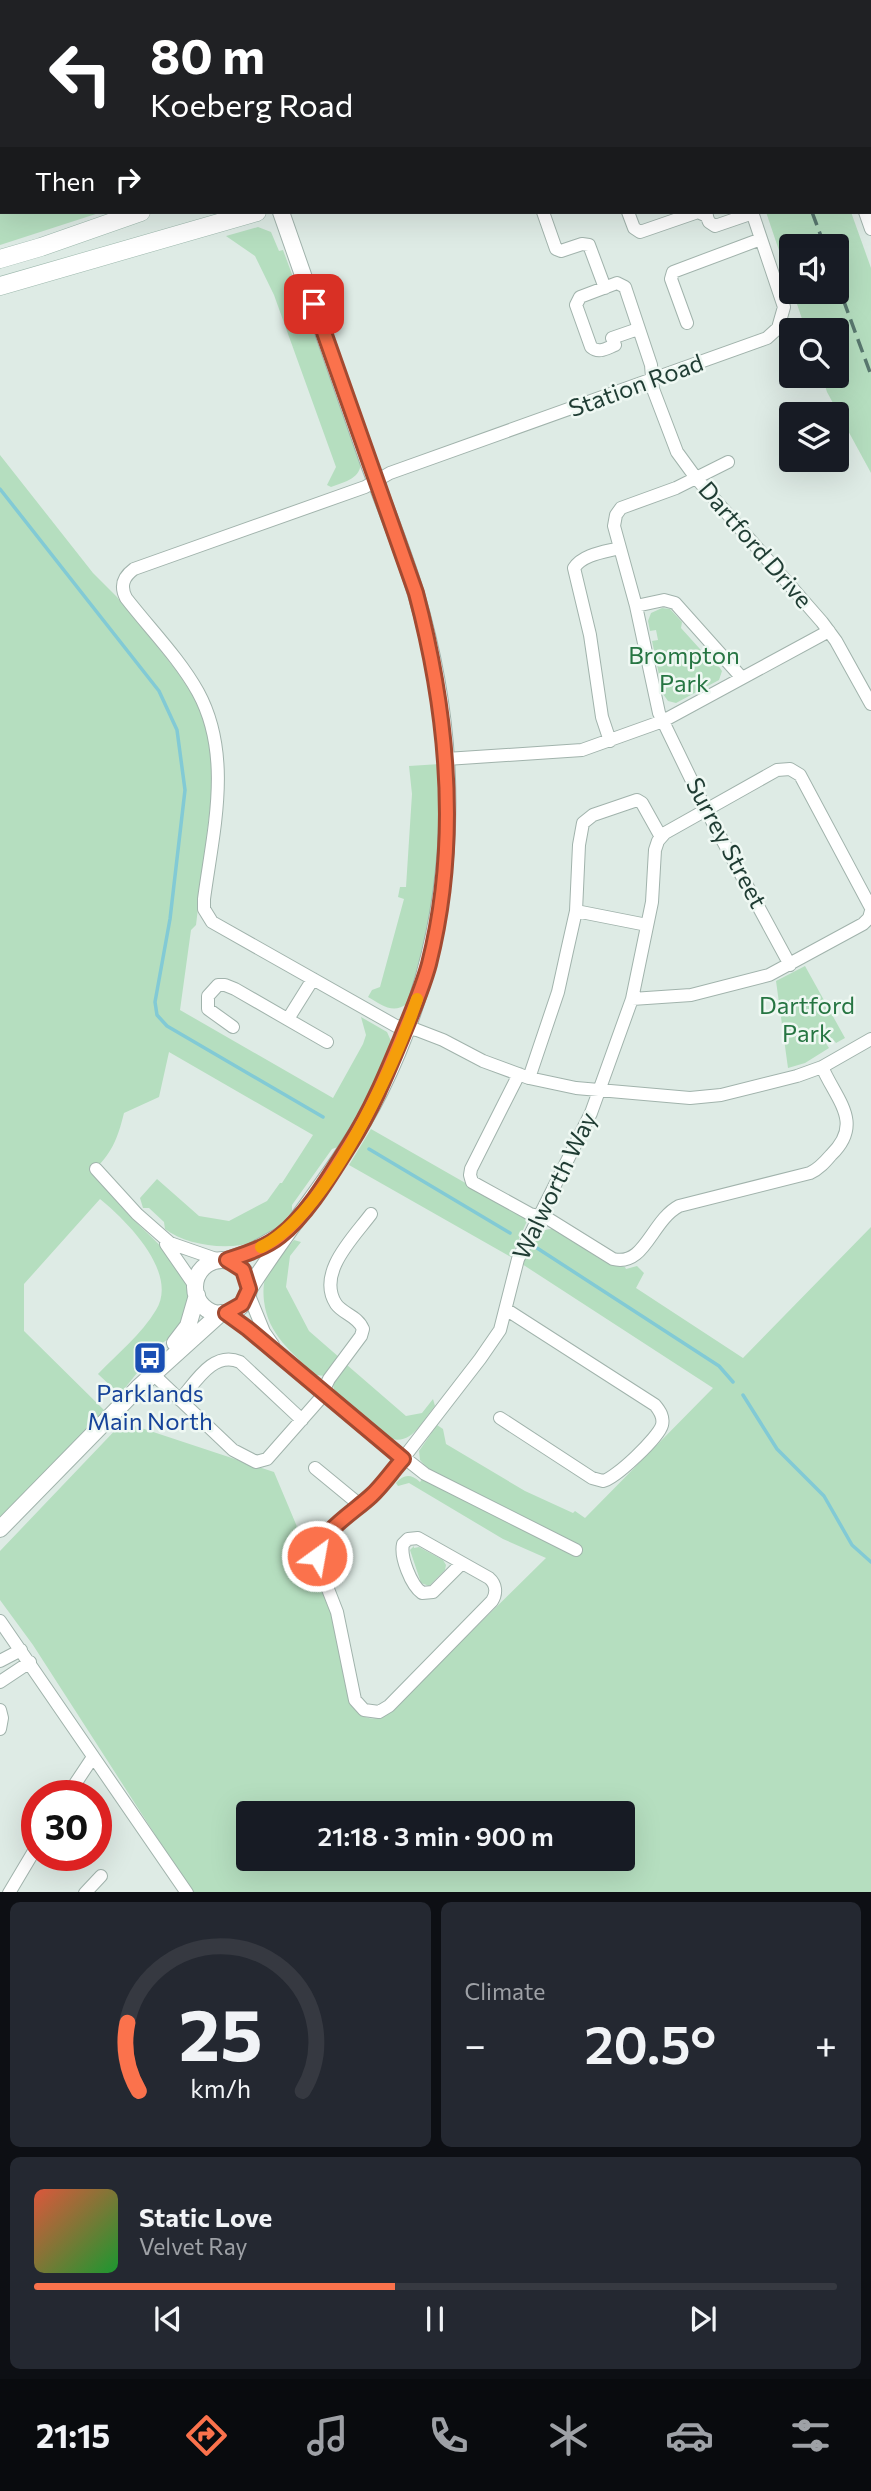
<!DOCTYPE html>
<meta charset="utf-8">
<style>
body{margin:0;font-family:Commissioner,sans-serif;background:#242831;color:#f1f3f6;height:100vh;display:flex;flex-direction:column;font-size:26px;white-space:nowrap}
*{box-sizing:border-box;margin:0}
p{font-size:23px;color:#9ea1a6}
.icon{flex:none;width:38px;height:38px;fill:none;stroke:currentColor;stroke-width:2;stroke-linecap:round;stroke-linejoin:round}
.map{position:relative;height:1892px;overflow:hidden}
.panel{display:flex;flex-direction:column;gap:10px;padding:10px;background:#0d0f14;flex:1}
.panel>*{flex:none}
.banner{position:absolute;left:0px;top:0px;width:872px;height:214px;box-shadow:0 7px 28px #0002;background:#202124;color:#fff;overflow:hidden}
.tools{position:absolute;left:779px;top:234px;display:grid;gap:14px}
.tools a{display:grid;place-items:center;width:70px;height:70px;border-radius:7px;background:#171b24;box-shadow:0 7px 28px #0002;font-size:35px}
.speed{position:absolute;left:21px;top:1780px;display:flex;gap:14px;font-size:35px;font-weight:700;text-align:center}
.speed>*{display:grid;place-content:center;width:91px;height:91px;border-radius:50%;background:#171b24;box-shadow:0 7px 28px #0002;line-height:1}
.speed .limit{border:10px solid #d22;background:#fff;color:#111}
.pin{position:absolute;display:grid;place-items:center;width:60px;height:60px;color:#fff;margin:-30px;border-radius:14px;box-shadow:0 4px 10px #0006}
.me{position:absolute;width:77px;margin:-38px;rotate:32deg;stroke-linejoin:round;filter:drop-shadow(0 0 5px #0008)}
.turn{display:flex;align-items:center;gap:24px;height:147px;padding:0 35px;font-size:32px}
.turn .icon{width:91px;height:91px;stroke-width:2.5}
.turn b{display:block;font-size:49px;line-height:60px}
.then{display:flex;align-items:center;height:66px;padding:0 35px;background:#0003;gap:14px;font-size:26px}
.big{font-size:52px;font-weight:600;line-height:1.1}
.panel .widget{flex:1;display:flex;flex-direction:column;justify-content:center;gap:10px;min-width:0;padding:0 24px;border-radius:10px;background:#242831}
.panel .dial{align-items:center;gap:0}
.dial svg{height:182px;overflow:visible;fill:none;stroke:#363941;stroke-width:7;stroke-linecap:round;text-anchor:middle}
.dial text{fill:#f1f3f6;stroke:none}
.song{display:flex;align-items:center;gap:21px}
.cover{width:84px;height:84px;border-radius:10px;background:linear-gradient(135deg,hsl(10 70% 55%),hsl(130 70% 35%))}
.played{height:7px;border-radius:4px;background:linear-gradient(90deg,#fb724c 45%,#363941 45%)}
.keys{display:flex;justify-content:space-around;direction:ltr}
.heat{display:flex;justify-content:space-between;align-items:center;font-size:38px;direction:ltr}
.panel .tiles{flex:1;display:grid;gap:10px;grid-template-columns:1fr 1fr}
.widget:last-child{grid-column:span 2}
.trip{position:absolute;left:236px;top:1801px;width:399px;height:70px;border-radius:7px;background:#171b24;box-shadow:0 7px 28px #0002;font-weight:600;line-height:70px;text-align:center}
.dock{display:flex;height:112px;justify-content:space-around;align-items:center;background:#090b0e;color:#9ea1a6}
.dock .icon{width:49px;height:49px}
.dock .active{color:#fb724c}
.dock b{font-size:32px;color:#f1f3f6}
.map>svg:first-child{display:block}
</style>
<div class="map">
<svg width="871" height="1893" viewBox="0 0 871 1893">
<rect width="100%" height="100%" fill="#deebe5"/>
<!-- green -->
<path fill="#b5debf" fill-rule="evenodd" d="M0 0H689L2 2V212H102L0 245Z
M766 212H851L871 268V473L827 392 822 376H836V331H806L793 292H836V247H791V286Z
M258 227 271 232 279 251 283 250 361 461C361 479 346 481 331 487L327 485 336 467 274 295 255 256 226 236Z
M0 455 93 573 117 597 176 670 192 694 204 720 211 747 212 792 196 925 191 930 180 1010 333 1098 363 1044 366 1035 361 1017 387 1032 391 1041C378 1078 358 1114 338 1147L332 1149 292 1205V1211C285 1220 278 1228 269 1235 243 1253 189 1248 165 1229L164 1222 149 1208H143L140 1198 157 1179 199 1216 229 1221 267 1201 280 1183H282L313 1135 169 1052 159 1097 124 1113C117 1141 112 1152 92 1173 105 1187 117 1203 131 1217 161 1248 209 1281 178 1329 169 1341 154 1347 146 1355L148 1357 139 1366 141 1368 121 1393 115 1390 98 1374C117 1354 142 1334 156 1310 179 1273 127 1221 100 1199L24 1284V1331L105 1411 0 1520Z
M662 608 670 609 682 622 681 628 709 659 715 661 722 671 719 680 676 703 668 701 663 694 652 641 658 640 656 630 650 631 648 621 651 613Z
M440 764V835L433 897 421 957 408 1003C393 1015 382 1005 368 997L372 990 380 987 404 899 398 897 400 887H406L412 794 409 766Z
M805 966 845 1038 836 1043 832 1038 825 1042 829 1048 805 1063 788 1068 776 981Z
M371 1129 525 1217 527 1221 511 1257 349 1165Z
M871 1227V1892H192L33 1645 0 1600V1551L123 1422 274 1472 335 1617 351 1704C360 1719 374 1723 389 1713L546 1558 503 1539 409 1483 398 1486 396 1483C404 1474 411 1474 420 1482L429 1470 420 1460 419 1451 437 1425 443 1429 446 1444 525 1491 573 1513 575 1511 585 1518 713 1388 522 1264C529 1249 534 1228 553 1229L605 1262 625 1267 626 1269 637 1266 644 1273 636 1288 743 1358ZM248 1813H623V1858H248Z
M294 1240 301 1242 290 1256 286 1287 309 1331 340 1358 326 1376 315 1375C292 1352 268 1335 264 1301 263 1292 263 1282 267 1274 273 1262 285 1251 294 1240Z
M347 1365 406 1416 422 1413 433 1399 435 1406C423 1420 413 1444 392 1439L334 1391 333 1383Z
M414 1546V1548L419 1547 443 1560 446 1565 445 1570 429 1586 421 1583 410 1550Z"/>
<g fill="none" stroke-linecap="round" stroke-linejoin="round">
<!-- stream -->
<path stroke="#82cad5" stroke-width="3.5" d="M0 489 159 691 177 730 185 790 170 919 155 1002 157 1015 167 1026 323 1117
M369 1149 510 1233
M537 1248 719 1366 733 1382
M743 1395 777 1449 824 1496 852 1545 871 1562"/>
<defs>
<path id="minor" d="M694 0 695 2
M769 2V0
M543 212 556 249 561 251 582 244 589 245 605 288
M628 212 634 228 640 232 698 212 707 216
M705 212 709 222 715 226 753 213
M752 212 784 307 778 328 767 338 390 473 365 487 134 569C123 577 120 586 126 598 150 629 179 658 198 692 233 756 213 831 204 899V909L212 922 396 1026 417 1030 443 1040 483 1061 529 1078 576 1088 690 1098 721 1095 797 1076 822 1067 871 1039
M865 212 871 229
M687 323 671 279 673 272 761 239
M638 329 612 338 615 345C607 348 599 354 591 347L576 305 580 297 617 283 625 287 651 365 653 389 677 452 696 478 822 622 836 641 871 704
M728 462 676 488 621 508 616 515 614 526 636 606 659 713 706 810 790 965
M636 606 664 600 675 603 742 678
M610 741 602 717 590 635 574 568C583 554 605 552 620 548
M446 759 582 750 663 721 829 631
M576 911 647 925
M632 999 691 995 769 975 863 924 869 918 871 911
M288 1019 313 979
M233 1027 208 1009V996L218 985H225L235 989 327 1042
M519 1074 471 1169 470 1175 472 1182 530 1214 547 1218 613 1259C645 1267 651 1221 679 1206L810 1173C819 1169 825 1162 831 1155 864 1123 837 1101 822 1067
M529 1078 558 992 567 951 576 911 579 845 583 823 593 815 637 800 642 803 661 837
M96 1169 137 1214 170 1243 219 1260
M166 1244 195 1286
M248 1293 264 1332 273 1345
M226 1313 249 1329 322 1393 425 1474 576 1550
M154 1375 233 1450 256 1462 267 1459 319 1400 329 1379 361 1336 363 1329C358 1316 343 1314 336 1304 316 1273 354 1237 371 1214
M180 1400C195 1383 213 1350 240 1362L302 1420
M500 1418 592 1478 603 1481C615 1479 659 1437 662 1425 664 1417 660 1411 655 1405L507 1310
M315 1468 360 1505
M462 1563 433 1592 422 1593C411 1585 400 1557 403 1544L408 1539 418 1538 489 1578C496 1584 497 1593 492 1601L389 1706 379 1712 364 1710 355 1700 337 1612 317 1561 318 1547 346 1516 371 1496 388 1478 480 1359 500 1330 518 1259 591 1113 632 999 652 902 655 850 658 841 665 833 777 770 790 769 800 775 871 908
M0 1621 187 1893
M0 1661 21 1650
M0 1682 30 1662
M0 1710 2 1718 0 1729
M67 1796 93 1757
M9 1893 37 1846
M85 1893 101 1876"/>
<path id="tertiary" d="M227 1260 251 1252 281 1235
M195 1287a27 27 0 1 1 54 0a27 27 0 1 1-54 0Z
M249 1289C292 1221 344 1163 380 1091 458 933 466 762 416 594 403 550 385 507 369 464 340 380 310 296 281 212
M175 1343 188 1326 197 1295
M0 1529 138 1388 221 1313"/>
<path id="secondary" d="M870 11H871
M870 36H871
M0 259 41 247 141 212
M0 286 257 212"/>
</defs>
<!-- minor casing -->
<use href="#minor" stroke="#a1b3ac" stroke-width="14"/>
<!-- tertiary casing -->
<use href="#tertiary" stroke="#a1b3ac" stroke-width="18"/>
<!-- secondary casing -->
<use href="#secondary" stroke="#9db8ad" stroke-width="19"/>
<!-- minor -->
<use href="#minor" stroke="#fff" stroke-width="12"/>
<!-- tertiary -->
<use href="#tertiary" stroke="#fff" stroke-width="16"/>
<!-- secondary -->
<use href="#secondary" stroke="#fff" stroke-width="18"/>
<!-- rail -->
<path stroke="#59786f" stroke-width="3.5" stroke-dasharray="14 7" stroke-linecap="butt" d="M741 0 742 2
M812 212 825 247
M836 280 871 375"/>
</g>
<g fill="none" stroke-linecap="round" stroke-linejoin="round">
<defs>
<path id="route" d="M314 304 416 593C448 714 460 841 429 964 422 990 411 1014 401 1039 386 1075 371 1111 350 1144 331 1174 308 1214 280 1236 265 1248 245 1254 227 1260L243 1270 249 1289 242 1304 226 1313 248 1329 403 1459C392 1471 383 1485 371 1496 354 1512 319 1532 317 1556"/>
</defs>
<!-- route casing -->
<use href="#route" stroke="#a34a31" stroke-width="18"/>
<!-- route -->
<use href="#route" stroke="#fb724c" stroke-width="12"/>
<!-- slow -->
<path stroke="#f59e0b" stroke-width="12" d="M261 1247C326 1216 395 1066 417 999"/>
</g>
<!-- icons -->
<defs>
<symbol id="bus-square" viewBox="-11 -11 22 22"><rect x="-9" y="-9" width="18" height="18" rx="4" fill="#1a4fb4" stroke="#eff8f3"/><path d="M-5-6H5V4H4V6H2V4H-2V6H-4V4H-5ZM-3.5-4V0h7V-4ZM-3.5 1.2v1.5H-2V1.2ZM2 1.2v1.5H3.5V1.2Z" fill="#fff"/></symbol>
</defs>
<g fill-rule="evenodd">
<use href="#bus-square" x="131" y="1339" width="38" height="38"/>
</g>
<g text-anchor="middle" stroke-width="5" stroke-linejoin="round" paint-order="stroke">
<!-- street labels -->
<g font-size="24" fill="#1f3c33" stroke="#eff8f3">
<text transform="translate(636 386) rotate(-20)" y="8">Station Road</text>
<text transform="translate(755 545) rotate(49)" y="8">Dartford Drive</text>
<text transform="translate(726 843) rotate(62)" y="8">Surrey Street</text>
<text transform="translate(555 1186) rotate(-64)" y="8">Walworth Way</text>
</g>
<!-- park labels -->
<g font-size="24" fill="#267542" stroke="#eff8f3">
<text x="684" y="664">Brompton<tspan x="684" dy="28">Park</tspan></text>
<text x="807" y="1014">Dartford<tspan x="807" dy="28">Park</tspan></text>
</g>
<!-- transit labels -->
<g font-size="24" fill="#164399" stroke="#eff8f3">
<text x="150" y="1402">Parklands<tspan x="150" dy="28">Main North</tspan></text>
</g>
</g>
</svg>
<div class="tools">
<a><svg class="icon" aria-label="sound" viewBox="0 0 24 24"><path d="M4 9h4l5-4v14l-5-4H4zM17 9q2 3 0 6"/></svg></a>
<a><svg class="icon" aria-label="search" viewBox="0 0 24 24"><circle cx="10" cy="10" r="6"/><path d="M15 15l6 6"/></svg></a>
<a><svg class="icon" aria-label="layers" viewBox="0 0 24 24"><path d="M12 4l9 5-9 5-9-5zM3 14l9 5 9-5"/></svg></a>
</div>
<div class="speed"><div class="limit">30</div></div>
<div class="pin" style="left:314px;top:304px;background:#d93025"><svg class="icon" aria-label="arrive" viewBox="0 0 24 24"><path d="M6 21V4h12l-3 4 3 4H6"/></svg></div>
<svg class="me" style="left:317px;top:1556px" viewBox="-20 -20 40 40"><circle r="17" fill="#fb724c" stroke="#fff" stroke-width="3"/><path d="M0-11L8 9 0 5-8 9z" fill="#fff"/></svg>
<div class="trip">21:18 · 3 min · 900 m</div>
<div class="banner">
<div class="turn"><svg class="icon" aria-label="left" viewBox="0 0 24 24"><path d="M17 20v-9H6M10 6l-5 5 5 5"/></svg><div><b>80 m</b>Koeberg Road</div></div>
<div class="then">Then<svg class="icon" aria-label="right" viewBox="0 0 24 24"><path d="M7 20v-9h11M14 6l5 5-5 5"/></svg></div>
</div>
</div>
<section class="panel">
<div class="tiles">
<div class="widget dial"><svg viewBox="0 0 100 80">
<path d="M14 69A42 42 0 1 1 86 69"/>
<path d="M14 69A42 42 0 0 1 9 39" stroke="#fb724c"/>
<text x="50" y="56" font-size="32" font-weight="700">25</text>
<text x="50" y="72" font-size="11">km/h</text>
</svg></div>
<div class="widget"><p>Climate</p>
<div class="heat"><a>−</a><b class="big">20.5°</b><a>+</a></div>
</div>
<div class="widget">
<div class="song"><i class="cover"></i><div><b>Static Love</b><p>Velvet Ray</p></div></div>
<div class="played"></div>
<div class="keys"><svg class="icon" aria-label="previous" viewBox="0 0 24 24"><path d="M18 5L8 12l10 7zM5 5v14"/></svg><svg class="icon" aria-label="pause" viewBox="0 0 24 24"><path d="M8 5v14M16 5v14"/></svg><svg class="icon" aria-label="next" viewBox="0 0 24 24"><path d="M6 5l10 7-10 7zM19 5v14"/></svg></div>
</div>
</div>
</section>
<nav class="dock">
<b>21:15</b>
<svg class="icon active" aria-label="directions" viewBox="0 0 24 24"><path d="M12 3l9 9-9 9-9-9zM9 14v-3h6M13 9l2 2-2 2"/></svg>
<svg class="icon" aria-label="music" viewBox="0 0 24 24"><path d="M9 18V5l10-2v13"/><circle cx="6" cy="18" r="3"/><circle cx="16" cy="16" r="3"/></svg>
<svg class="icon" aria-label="phone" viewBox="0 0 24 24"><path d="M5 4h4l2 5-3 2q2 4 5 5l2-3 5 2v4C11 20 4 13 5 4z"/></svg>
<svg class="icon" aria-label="climate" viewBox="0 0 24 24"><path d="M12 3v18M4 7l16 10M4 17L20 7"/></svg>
<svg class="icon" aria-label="car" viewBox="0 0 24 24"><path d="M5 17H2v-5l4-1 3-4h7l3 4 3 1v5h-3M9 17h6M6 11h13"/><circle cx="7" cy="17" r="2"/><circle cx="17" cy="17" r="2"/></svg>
<svg class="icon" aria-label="filters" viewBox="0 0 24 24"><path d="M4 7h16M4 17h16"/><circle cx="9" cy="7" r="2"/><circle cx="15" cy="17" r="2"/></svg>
</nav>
